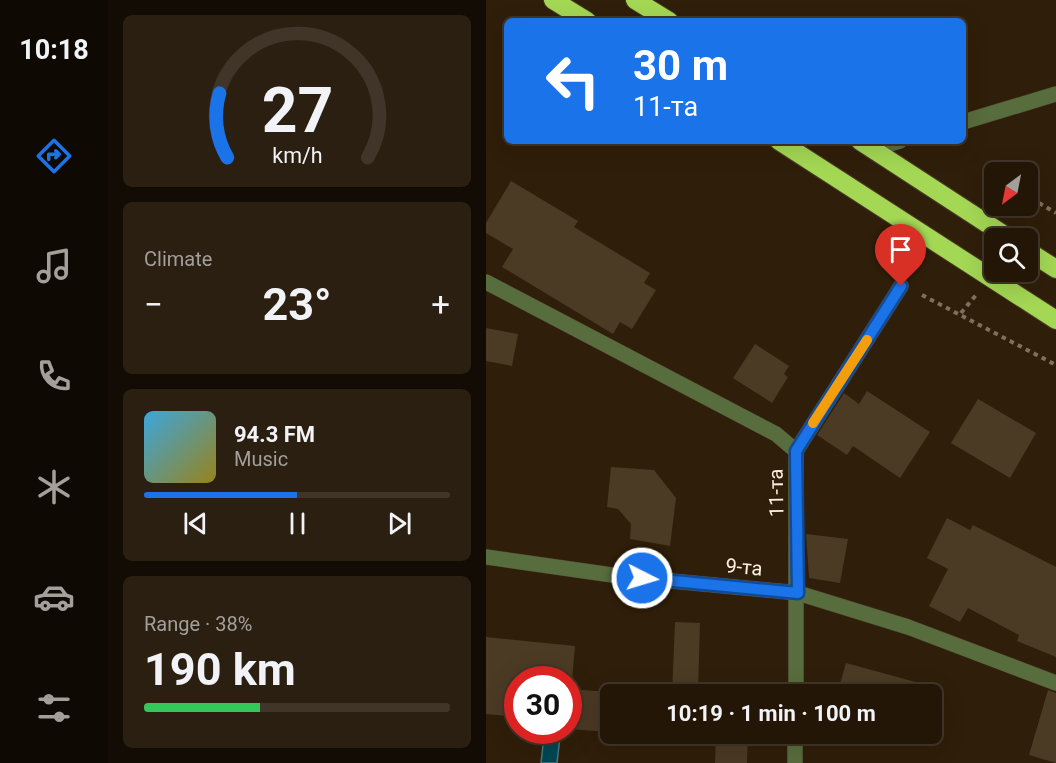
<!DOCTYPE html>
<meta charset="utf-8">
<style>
body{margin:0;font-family:Roboto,sans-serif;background:#2b1f11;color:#f1f3f6;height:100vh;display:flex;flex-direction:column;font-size:22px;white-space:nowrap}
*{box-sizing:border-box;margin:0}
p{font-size:20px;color:#a39f9b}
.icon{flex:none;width:33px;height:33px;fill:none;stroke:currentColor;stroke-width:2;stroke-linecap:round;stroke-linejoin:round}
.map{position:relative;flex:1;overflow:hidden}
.drawer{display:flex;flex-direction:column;gap:15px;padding:15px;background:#130c04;width:378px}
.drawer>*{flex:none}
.guide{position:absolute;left:18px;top:18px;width:462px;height:126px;border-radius:9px;box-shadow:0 6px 24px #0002,0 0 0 2px #403528;background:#1a73e8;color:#fff;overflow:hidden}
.needle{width:39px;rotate:212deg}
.tools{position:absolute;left:498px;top:162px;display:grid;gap:12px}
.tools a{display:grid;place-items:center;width:54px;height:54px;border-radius:9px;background:#231607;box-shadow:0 6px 24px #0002,0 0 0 2px #403528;font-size:30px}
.speed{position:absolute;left:18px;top:666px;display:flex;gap:12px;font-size:30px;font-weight:700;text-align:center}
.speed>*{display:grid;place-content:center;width:78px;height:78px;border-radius:50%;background:#231607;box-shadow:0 6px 24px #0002,0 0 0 2px #403528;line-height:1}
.speed .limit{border:9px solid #d22;background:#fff;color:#111}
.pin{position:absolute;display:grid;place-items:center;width:51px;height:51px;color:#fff;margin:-62px -26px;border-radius:50% 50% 50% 0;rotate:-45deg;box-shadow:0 0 6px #0007}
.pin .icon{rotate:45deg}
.me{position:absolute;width:66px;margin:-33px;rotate:95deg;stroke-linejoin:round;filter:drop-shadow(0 0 4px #0008)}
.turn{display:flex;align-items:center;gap:21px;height:126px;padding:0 30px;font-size:27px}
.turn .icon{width:78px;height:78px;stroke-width:2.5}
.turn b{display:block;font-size:42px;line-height:51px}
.big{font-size:45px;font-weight:700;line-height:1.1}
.drawer .tile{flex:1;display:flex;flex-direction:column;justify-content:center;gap:9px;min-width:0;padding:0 21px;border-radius:9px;background:#2b1f11}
.drawer .dial{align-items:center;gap:0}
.dial svg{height:156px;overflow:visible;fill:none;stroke:#403528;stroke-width:7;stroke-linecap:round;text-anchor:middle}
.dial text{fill:#f1f3f6;stroke:none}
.song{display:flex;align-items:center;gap:18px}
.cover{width:72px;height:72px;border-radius:9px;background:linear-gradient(135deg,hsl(200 70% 55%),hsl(50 70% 35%))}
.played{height:6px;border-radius:3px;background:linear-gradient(90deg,#1a73e8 50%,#403528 50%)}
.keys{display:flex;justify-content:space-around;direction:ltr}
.heat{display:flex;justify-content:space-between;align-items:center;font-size:33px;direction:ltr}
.charge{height:9px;border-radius:4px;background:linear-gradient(90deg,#34c759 38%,#403528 0)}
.trip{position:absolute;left:114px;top:684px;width:342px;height:60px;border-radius:9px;background:#231607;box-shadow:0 6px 24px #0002,0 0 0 2px #403528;font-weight:700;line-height:60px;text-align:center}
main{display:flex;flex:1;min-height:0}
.menu{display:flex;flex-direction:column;width:108px;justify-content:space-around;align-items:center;background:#0e0903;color:#a39f9b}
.menu .icon{width:42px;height:42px}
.menu .current{color:#1a73e8}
.menu b{font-size:27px;color:#f1f3f6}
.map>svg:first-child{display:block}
</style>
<main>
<nav class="menu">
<b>10:18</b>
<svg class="icon current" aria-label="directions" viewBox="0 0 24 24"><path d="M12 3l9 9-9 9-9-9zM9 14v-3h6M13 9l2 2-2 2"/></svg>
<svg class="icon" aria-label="music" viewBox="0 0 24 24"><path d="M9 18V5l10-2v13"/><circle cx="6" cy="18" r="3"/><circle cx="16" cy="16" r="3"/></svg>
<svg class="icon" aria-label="phone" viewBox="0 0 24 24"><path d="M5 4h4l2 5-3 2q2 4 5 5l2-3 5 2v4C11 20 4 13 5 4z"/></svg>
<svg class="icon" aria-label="climate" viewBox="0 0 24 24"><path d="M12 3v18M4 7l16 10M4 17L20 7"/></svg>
<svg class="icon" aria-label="car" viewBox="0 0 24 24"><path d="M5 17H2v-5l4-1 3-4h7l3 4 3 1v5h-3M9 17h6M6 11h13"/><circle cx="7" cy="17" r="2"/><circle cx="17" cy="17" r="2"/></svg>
<svg class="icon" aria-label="filters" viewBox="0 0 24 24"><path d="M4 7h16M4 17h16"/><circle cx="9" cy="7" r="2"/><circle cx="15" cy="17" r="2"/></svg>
</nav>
<section class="drawer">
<div class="tile dial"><svg viewBox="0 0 100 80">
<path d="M14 69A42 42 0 1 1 86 69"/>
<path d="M14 69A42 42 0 0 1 10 36" stroke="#1a73e8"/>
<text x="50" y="56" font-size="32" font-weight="700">27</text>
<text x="50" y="72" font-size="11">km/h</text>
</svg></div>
<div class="tile"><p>Climate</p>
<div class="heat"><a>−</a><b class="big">23°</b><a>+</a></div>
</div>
<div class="tile">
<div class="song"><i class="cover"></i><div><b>94.3 FM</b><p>Music</p></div></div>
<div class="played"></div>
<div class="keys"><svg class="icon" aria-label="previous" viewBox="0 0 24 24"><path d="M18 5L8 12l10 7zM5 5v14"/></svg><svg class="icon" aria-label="pause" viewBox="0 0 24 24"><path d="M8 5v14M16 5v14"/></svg><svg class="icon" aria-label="next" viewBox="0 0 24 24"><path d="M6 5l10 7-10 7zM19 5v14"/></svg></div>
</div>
<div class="tile"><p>Range · 38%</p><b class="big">190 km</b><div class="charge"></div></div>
</section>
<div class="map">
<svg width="570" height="763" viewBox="0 0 570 763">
<rect width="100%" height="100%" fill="#2f1e09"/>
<!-- water -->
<path fill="#004654" stroke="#4c797f" stroke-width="1.5" d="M58 736 74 737 71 763H55Z"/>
<!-- building -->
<path fill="#4b3a24" d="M25 181 92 221 88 227 164 273 158 283 170 290 146 329 134 322 127 334 16 267 27 249 0 233V223Z
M0 328 32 334 26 366 0 361Z
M269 344 303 366 298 374 302 377 286 403 247 378Z
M381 391 444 432 414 478 367 446 361 455 331 435 358 393 373 404Z
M492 399 550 433 524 478 465 443Z
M125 467 168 470 190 498 184 546 144 539 145 524 132 509 121 507Z
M461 518 484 530 487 525 570 567V657L531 641 533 635 482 608 474 622 443 606 462 569 441 558Z
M320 534 362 539 354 583 323 578Z
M189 622 214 623 212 694H186Z
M0 637 89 646 86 680H32V717L0 714Z
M360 663 448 687 446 694H351Z
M232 684 264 685V694H232Z
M82 689 153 694H124V732L82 729Z
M562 690 570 693V763L543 755Z
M230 734H262L261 763H229Z"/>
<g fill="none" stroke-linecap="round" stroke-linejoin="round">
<defs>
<path id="minor" d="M477 122 570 94
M387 149 414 141
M0 282 290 434 310 451
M0 557 133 576 312 593 422 627 570 683
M310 694V451L415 286
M309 763V734"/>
<path id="highway" d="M67 0 101 21
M149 0 183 21
M293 141 570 320
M374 141 523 238
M542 251 570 269"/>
</defs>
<!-- minor casing -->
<use href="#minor" stroke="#4c3b28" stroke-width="16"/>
<!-- highway casing -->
<use href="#highway" stroke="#4c3b28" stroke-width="20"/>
<!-- path -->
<path stroke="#7f705e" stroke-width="4" stroke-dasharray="4.5 4.5" stroke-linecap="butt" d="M534 216 548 200 570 213
M436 295 570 365
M475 313 490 295"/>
<!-- minor -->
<use href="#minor" stroke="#586d3d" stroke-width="15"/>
<!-- highway -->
<use href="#highway" stroke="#a3d754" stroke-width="18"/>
</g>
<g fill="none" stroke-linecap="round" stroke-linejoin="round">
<defs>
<path id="route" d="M156 578 312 593 310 451 415 286"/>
</defs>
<!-- route casing -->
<use href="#route" stroke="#114b97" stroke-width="15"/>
<!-- route -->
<use href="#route" stroke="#1a73e8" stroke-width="10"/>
<!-- slow -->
<path stroke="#f59e0b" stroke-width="10" d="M327 423 381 340"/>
</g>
<g text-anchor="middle" stroke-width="6" stroke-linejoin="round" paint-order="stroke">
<!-- street labels -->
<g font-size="20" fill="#fcf0e3" stroke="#2f1e09">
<text transform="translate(290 493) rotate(-91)" y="7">11-та</text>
<text transform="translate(258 567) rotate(5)" y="7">9-та</text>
</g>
</g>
</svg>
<div class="tools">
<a><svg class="needle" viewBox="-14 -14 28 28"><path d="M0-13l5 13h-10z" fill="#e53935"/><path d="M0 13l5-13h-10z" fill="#a39f9b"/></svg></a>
<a><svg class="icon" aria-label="search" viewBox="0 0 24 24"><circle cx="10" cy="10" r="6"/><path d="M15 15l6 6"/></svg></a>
</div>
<div class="speed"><div class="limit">30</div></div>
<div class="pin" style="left:415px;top:286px;background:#d93025"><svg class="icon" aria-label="arrive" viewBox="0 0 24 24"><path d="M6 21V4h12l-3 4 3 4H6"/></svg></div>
<svg class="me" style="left:156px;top:578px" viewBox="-20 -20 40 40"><circle r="17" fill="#1a73e8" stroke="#fff" stroke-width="3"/><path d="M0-11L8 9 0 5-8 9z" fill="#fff"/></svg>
<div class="trip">10:19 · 1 min · 100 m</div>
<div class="guide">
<div class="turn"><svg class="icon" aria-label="left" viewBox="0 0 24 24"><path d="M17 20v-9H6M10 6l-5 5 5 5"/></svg><div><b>30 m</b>11-та</div></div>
</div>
</div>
</main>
